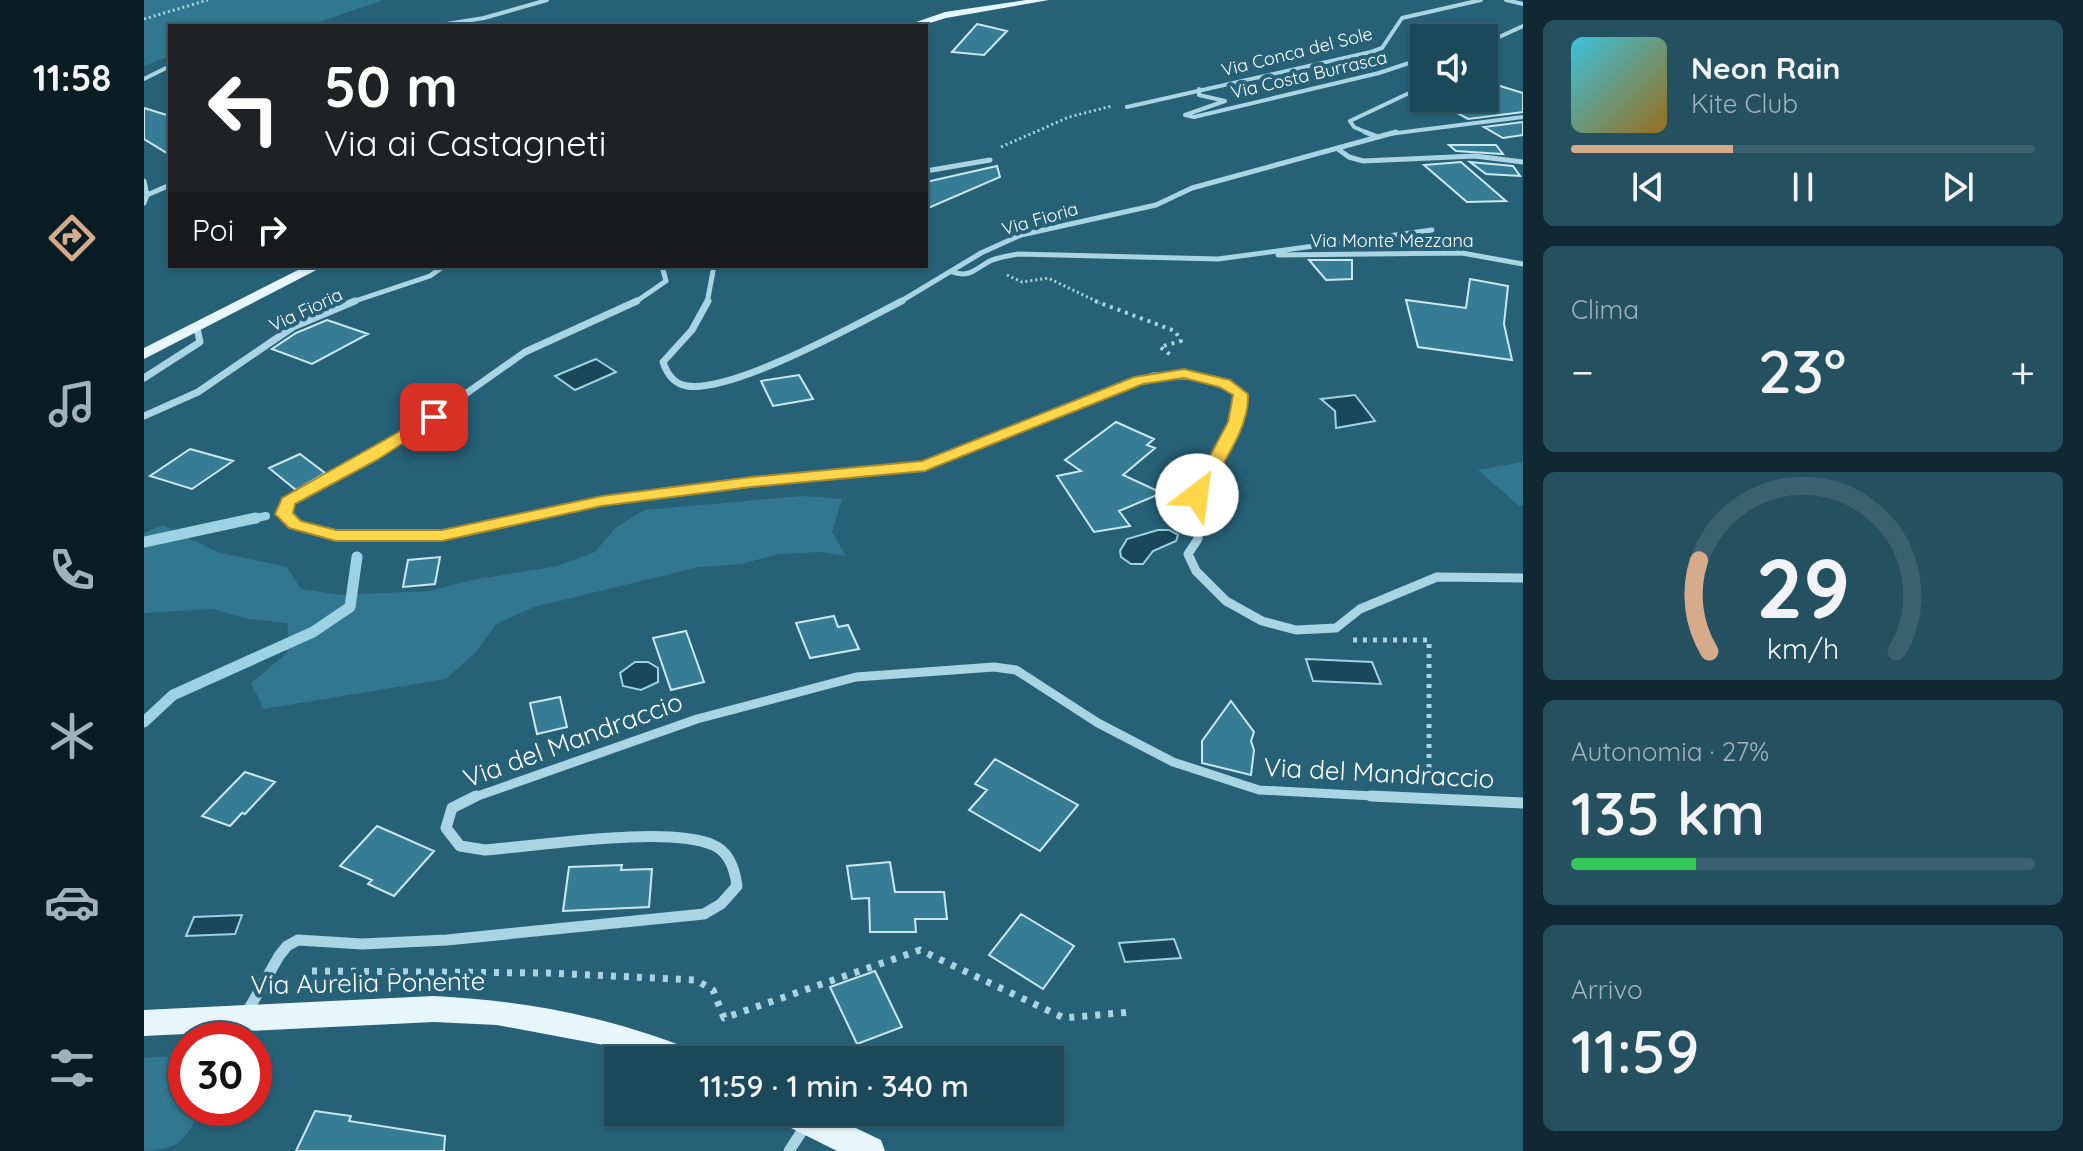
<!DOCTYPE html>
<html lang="it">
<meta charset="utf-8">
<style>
body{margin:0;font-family:Quicksand,sans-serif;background:#255060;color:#f1f3f6;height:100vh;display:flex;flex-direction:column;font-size:30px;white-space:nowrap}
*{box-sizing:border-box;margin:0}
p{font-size:26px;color:#a0b2bb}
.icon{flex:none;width:44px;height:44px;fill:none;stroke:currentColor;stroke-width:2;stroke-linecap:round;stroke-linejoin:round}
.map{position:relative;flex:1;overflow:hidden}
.details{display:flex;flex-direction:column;gap:20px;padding:20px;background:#0f2832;width:560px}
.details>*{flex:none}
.banner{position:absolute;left:24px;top:24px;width:760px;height:244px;border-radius:0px;box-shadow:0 2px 6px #0004,0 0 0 2px #3a6170;background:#202124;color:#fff;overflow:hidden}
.fabs{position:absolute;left:1266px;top:24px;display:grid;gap:16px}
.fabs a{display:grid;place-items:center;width:88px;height:88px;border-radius:0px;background:#1c495a;box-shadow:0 2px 6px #0004,0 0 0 2px #3a6170;font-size:40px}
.speed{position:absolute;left:24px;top:1022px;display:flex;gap:16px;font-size:40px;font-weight:700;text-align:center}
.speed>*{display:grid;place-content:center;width:104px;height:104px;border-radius:50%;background:#1c495a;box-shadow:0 2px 6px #0004,0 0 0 2px #3a6170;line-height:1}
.speed .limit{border:12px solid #d22;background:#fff;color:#111}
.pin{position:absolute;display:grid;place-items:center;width:68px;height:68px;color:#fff;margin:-34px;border-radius:16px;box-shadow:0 4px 12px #0006}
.me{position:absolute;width:88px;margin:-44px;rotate:30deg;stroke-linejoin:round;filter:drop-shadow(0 0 6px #0008)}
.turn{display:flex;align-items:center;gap:28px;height:168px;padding:0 24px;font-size:36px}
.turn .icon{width:104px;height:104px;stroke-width:2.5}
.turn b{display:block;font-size:56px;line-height:68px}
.then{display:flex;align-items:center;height:76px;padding:0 24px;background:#0003;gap:16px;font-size:30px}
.big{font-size:60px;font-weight:600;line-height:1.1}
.details .widget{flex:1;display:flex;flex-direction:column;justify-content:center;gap:12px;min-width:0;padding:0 28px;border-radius:12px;background:#255060}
.details .dial{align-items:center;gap:0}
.dial svg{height:208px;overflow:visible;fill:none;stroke:#3a6170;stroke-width:7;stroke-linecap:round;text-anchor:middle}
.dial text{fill:#f1f3f6;stroke:none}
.song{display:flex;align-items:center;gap:24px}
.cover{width:96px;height:96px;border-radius:12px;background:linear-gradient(135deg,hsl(190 70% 55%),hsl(40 70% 35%))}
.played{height:8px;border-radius:4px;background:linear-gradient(90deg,#d6ab8b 35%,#3a6170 35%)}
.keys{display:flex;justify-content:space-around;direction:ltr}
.heat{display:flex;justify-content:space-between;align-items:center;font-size:44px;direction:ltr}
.charge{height:12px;border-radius:6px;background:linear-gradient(90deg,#34c759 27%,#3a6170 0)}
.trip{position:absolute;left:460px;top:1046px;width:460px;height:80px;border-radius:0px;background:#1c495a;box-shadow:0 2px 6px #0004,0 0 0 2px #3a6170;font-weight:600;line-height:80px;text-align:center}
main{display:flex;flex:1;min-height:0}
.tabs{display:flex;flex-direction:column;width:144px;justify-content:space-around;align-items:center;background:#0b1d24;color:#a0b2bb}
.tabs .icon{width:56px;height:56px}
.tabs .current{color:#d6ab8b}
.tabs b{font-size:36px;color:#f1f3f6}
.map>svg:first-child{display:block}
</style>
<main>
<nav class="tabs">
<b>11:58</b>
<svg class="icon current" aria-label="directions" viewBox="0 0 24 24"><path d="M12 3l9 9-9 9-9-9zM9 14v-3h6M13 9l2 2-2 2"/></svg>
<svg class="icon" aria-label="music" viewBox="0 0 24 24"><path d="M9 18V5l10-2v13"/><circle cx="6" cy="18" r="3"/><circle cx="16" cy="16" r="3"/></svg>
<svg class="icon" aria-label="phone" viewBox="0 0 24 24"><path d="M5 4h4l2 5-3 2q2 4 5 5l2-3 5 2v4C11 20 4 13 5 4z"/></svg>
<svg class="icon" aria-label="climate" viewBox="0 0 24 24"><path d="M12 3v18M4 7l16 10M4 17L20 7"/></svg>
<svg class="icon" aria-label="car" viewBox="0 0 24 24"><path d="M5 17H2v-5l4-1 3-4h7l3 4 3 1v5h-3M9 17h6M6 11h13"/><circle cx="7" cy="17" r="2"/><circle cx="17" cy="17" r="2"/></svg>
<svg class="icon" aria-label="filters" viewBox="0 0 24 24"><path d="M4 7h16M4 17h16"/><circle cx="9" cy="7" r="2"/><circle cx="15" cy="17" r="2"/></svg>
</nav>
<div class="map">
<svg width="1379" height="1151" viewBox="0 0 1379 1151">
<rect width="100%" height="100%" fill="#266178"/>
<!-- green -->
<path fill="#31778f" d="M0 0H239L164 26H26V56L0 66Z
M1379 462V505L1375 506 1334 470Z
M659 496 698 499 688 532 702 556 675 552 635 554 597 564 555 567 390 607 352 624 332 652 302 679 120 709 107 683 143 653 144 623 104 619 69 609 0 613V533L19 525 73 552 143 567 157 589 197 595 285 591 329 580 413 566 451 552 471 528 500 510Z
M42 1055V1108H58C43 1137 36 1151 0 1151V1058Z"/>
<!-- water -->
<path fill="#1a4759" stroke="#9cd2e3" stroke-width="2" d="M452 359 472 372 431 390 411 376Z
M1211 395 1231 421 1192 428 1191 411 1177 399Z
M1014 530H1025L1034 535 1032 541 1009 551 999 564H987L977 557 976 551 983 539Z
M1162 659 1228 662 1237 684 1169 681Z
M491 662H504L514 668V682L497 690 479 686 476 673Z
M98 915 91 934 42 936 50 917Z
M1030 939 1037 958 981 962 975 943Z"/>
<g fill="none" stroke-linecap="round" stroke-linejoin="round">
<!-- stream-far1 -->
<path stroke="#9cd2e3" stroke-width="8" d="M102 520 122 516"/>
<!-- stream -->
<path stroke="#9cd2e3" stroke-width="11" d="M0 542 112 518
M0 722 29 695 169 632 206 607 213 557"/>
</g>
<!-- building -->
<path fill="#367c94" stroke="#cae8f2" stroke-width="2" d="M833 24 863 31 840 55 808 52Z
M1340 81 1379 93V112L1324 119 1286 98H1340Z
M0 108 26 116V155L0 139Z
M1379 122V135L1359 138 1340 127Z
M1305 145H1352L1359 154 1312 151Z
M1317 162 1362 201 1323 202 1280 165Z
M1326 162 1369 166 1376 176 1342 174Z
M853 166 856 177 782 209V182Z
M1165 260H1208V279L1182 280Z
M1326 279 1364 286 1360 324 1368 360 1274 347 1262 300 1322 308Z
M183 320 224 334 168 364 128 349 152 333Z
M655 375 669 399 629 406 617 381Z
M972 422 1010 439 1003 445 1011 448 979 475 1018 493 975 511 986 526 950 532 913 476 937 471 921 460Z
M46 449 89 461 48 489 6 476Z
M156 454 181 473 152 490 125 468Z
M296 557 291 584 259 587 264 560Z
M690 616 694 627 704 625 715 649 666 658 652 623Z
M542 631 560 682 527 690 509 638Z
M416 697 423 727 393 734 386 703Z
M1087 701 1110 732 1107 741 1110 750 1107 775 1058 763V741Z
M851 759 934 805 896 851 825 810 843 790 831 784Z
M101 772 131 782 101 814 98 813 86 826 58 816Z
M233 826 290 851 250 896 224 884 228 880 196 866Z
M746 862 751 892H800L803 919H771L772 932H726L725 898 708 899 703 866Z
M478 865 477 870 508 869 505 907 419 911 425 867Z
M877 914 930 946 899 989 845 955Z
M731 971 758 1027 713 1044 686 987Z
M171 1111 207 1116 205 1121 301 1136 300 1151H152Z"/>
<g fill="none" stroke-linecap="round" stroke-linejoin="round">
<!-- path-far3 -->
<path stroke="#a8d4e3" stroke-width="3" stroke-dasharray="2 3" stroke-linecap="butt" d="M0 19 64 0
M857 147 925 117 968 106
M863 275 878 282 904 278 956 303"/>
<!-- path-far2 -->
<path stroke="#a8d4e3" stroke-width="4" stroke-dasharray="3 5" stroke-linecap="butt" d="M951 301 1031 331 1037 341 1016 347 1028 356"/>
<!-- path-far1 -->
<path stroke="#a8d4e3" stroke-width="5" stroke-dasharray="4 6" stroke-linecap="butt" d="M1209 640H1285V777"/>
<!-- path -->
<path stroke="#a8d4e3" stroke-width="7" stroke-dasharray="5 8" stroke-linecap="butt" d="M168 971 404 973 552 980 569 990 580 1018 776 950 920 1018 987 1012"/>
<!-- street-far4 -->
<path stroke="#a8d4e3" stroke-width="4" d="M1362 0 1379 4
M290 26 340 18 403 0
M1340 44 1379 26
M0 79 26 66
M1055 89V95L1081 101 1041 115 1050 117 1235 73 1280 58
M983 107 1227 52 1238 48 1258 18 1337 0
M1226 134 1210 127 1206 121 1280 86
M1245 134 1379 117"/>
<!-- street-far3 -->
<path stroke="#a8d4e3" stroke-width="5" d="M1221 132 1234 137
M1194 149 1205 157 1219 161 1331 156 1379 162
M782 171 846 160
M0 181 3 195 0 203
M3 195 26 185
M1134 255 1318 253 1379 264
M808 272C826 278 831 269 846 261 854 257 865 256 874 254L1074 259 1288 230
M205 303 286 276 300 266
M490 303 522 281 518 266
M563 303 570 266
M754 303 837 253 877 235 1012 205 1048 188 1252 132"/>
<!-- street-far2 -->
<path stroke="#a8d4e3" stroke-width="7" d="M564 301 548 330 519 362C523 374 530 384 543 386 589 393 713 324 758 301
M0 378 56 342 53 328
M0 416 54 392 149 327 211 301
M147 520 140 514 144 502 286 419 381 352 493 301
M368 520 458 501 607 482 781 466 1009 376C1047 374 1063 377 1097 394L1091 422 1053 495 1054 520"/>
<!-- street-far1 -->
<path stroke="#a8d4e3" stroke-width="9" d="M145 518C169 540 264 538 297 535 324 533 351 524 377 518
M1054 518V539L1044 554 1052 571 1082 601 1118 621 1152 630 1192 628 1216 609 1293 577 1379 578
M328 798 553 719 712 677 850 667 872 670 954 723 1029 762 1115 790 1267 798"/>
<!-- street -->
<path stroke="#a8d4e3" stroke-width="11" d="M1227 796 1379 803
M102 1014 135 956 143 946 154 940 218 944 303 940 560 914 577 904 593 886C591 870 586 852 569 845 524 825 394 846 341 850L316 846 302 828 308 808 332 796
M645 1151 662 1125"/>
<!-- primary -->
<path fill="#e7f5fc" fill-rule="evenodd" d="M882 0H905L802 18 776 26H761L801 12Z
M162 266H180L0 359V348Z
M290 996C383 1001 462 1016 549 1050L554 1060H502L465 1046 353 1025 290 1022 0 1036V1010Z
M631 1112H678L737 1140 741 1151H693L635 1122Z"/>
</g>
<!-- route -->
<path fill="#ffd54a" stroke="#a68a30" stroke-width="2" d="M1040 369 1086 380 1104 394C1106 428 1077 465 1061 495L1053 500 1045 495 1084 422 1089 395 1075 387 1040 378 999 384 781 471 607 487 458 506 298 541H192L145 528 131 514 138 498 290 412 295 414V420L233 460 151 504 149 513 157 521 192 530H298L458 496 607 477 778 461 990 377Z"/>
<g text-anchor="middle" stroke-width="8" stroke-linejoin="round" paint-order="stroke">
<!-- far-street labels -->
<g font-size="18" fill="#fff" stroke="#266178">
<text transform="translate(1153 52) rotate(-14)" y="6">Via Conca del Sole</text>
<text transform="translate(1165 75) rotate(-13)" y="6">Via Costa Burrasca</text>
<text transform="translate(896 219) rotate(-16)" y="6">Via Fioria</text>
<text x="1248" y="247">Via Monte Mezzana</text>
<text transform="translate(162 310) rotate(-25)" y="6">Via Fioria</text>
</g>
<!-- near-street labels -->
<g font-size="26" fill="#fff" stroke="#266178">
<text transform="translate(429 740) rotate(-20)" y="9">Via del Mandraccio</text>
<text transform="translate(1235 773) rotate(3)" y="9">Via del Mandraccio</text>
<text transform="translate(224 983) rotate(-1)" y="9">Via Aurelia Ponente</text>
</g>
</g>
</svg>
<div class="fabs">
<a><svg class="icon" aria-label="sound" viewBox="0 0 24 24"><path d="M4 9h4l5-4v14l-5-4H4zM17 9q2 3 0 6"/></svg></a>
</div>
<div class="speed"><div class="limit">30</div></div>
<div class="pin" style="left:290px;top:417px;background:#d93025"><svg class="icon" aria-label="arrive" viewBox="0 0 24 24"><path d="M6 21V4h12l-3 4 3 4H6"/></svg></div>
<svg class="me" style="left:1053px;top:495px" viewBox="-20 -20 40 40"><circle r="19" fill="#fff"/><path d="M0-13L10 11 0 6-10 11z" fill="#ffd54a"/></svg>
<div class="trip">11:59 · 1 min · 340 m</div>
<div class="banner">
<div class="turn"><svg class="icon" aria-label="left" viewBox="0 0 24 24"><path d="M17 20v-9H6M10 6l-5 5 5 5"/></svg><div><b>50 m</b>Via ai Castagneti</div></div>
<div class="then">Poi<svg class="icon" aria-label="right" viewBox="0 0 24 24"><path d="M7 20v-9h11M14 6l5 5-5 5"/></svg></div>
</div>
</div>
<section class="details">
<div class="widget">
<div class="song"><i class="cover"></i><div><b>Neon Rain</b><p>Kite Club</p></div></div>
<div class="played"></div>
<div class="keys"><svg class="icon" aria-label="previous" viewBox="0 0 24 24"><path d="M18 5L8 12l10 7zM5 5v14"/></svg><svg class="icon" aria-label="pause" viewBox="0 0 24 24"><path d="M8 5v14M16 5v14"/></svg><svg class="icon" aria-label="next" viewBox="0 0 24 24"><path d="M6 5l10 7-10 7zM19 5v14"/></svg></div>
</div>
<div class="widget"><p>Clima</p>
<div class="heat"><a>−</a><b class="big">23°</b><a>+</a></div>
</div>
<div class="widget dial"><svg viewBox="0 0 100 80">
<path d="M14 69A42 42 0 1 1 86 69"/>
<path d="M14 69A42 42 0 0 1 10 34" stroke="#d6ab8b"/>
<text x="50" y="56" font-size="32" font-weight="700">29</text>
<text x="50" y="72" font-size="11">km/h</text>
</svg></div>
<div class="widget"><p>Autonomia · 27%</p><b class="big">135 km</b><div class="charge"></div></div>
<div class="widget"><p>Arrivo</p><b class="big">11:59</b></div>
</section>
</main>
